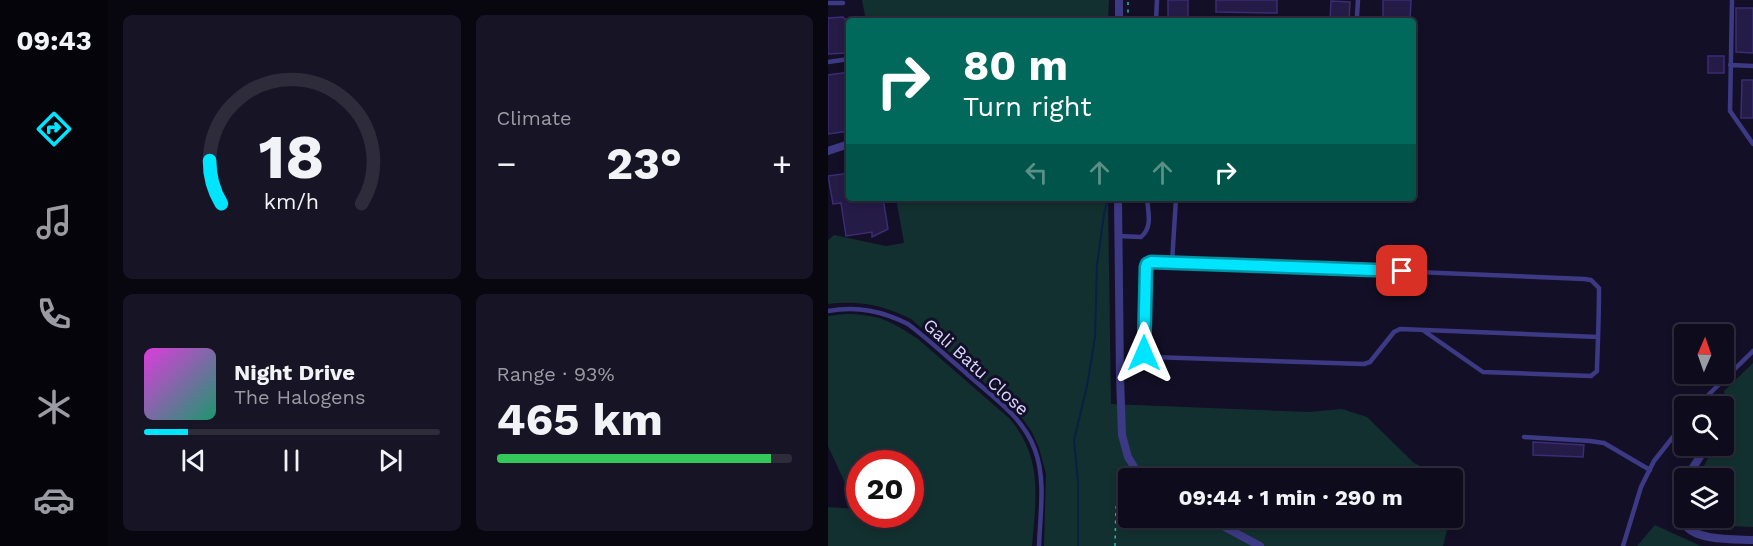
<!DOCTYPE html>
<meta charset="utf-8">
<style>
body{margin:0;font-family:"Work Sans",sans-serif;background:#171425;color:#f1f3f6;height:100vh;display:flex;flex-direction:column;font-size:22px;white-space:nowrap}
*{box-sizing:border-box;margin:0}
p{font-size:20px;color:#9b9ba3}
.icon{flex:none;width:33px;height:33px;fill:none;stroke:currentColor;stroke-width:2;stroke-linecap:round;stroke-linejoin:round}
.map{position:relative;flex:1;overflow:hidden}
.panel{display:flex;flex-direction:column;gap:15px;padding:15px;background:#08060f;width:720px}
.panel>*{flex:none}
.banner{position:absolute;left:18px;top:18px;width:570px;height:183px;border-radius:6px;box-shadow:0 3px 9px #0003,0 0 0 2px #2e2b3b;background:#00695c;color:#fff;overflow:hidden}
.needle{width:39px;rotate:2deg}
.fabs{position:absolute;left:846px;top:324px;display:grid;gap:12px}
.fabs a{display:grid;place-items:center;width:60px;height:60px;border-radius:6px;background:#0e0b1c;box-shadow:0 3px 9px #0003,0 0 0 2px #2e2b3b;font-size:30px}
.speed{position:absolute;left:18px;top:450px;display:flex;gap:12px;font-size:30px;font-weight:700;text-align:center}
.speed>*{display:grid;place-content:center;width:78px;height:78px;border-radius:50%;background:#0e0b1c;box-shadow:0 3px 9px #0003,0 0 0 2px #2e2b3b;line-height:1}
.speed .limit{border:9px solid #d22;background:#fff;color:#111}
.pin{position:absolute;display:grid;place-items:center;width:51px;height:51px;color:#fff;margin:-26px;border-radius:12px;box-shadow:0 3px 9px #0006}
.me{position:absolute;width:66px;margin:-33px;rotate:0deg;stroke-linejoin:round;filter:drop-shadow(0 0 4px #0008)}
.turn{display:flex;align-items:center;gap:21px;height:126px;padding:0 18px;font-size:27px}
.turn .icon{width:78px;height:78px;stroke-width:2.5}
.turn b{display:block;font-size:42px;line-height:51px}
.lanes{display:flex;align-items:center;height:57px;padding:0 18px;background:#0003;justify-content:center;gap:30px;direction:ltr}
.lanes .off{opacity:.35}
.big{font-size:45px;font-weight:700;line-height:1.1}
.panel .widget{flex:1;display:flex;flex-direction:column;justify-content:center;gap:9px;min-width:0;padding:0 21px;border-radius:9px;background:#171425}
.panel .dial{align-items:center;gap:0}
.dial svg{height:156px;overflow:visible;fill:none;stroke:#2e2b3b;stroke-width:7;stroke-linecap:round;text-anchor:middle}
.dial text{fill:#f1f3f6;stroke:none}
.song{display:flex;align-items:center;gap:18px}
.cover{width:72px;height:72px;border-radius:9px;background:linear-gradient(135deg,hsl(300 70% 55%),hsl(160 70% 35%))}
.played{height:6px;border-radius:3px;background:linear-gradient(90deg,#00e5ff 15%,#2e2b3b 15%)}
.keys{display:flex;justify-content:space-around;direction:ltr}
.heat{display:flex;justify-content:space-between;align-items:center;font-size:33px;direction:ltr}
.charge{height:9px;border-radius:4px;background:linear-gradient(90deg,#34c759 93%,#2e2b3b 0)}
.panel .tiles{flex:1;display:grid;gap:15px;grid-template-columns:repeat(2,1fr)}
.trip{position:absolute;left:290px;top:468px;width:345px;height:60px;border-radius:6px;background:#0e0b1c;box-shadow:0 3px 9px #0003,0 0 0 2px #2e2b3b;font-weight:700;line-height:60px;text-align:center}
main{display:flex;flex:1;min-height:0}
.dock{display:flex;flex-direction:column;width:108px;justify-content:space-around;align-items:center;background:#06040b;color:#9b9ba3}
.dock .icon{width:42px;height:42px}
.dock .on{color:#00e5ff}
.dock b{font-size:27px;color:#f1f3f6}
.map>svg:first-child{display:block}
</style>
<main>
<nav class="dock">
<b>09:43</b>
<svg class="icon on" aria-label="directions" viewBox="0 0 24 24"><path d="M12 3l9 9-9 9-9-9zM9 14v-3h6M13 9l2 2-2 2"/></svg>
<svg class="icon" aria-label="music" viewBox="0 0 24 24"><path d="M9 18V5l10-2v13"/><circle cx="6" cy="18" r="3"/><circle cx="16" cy="16" r="3"/></svg>
<svg class="icon" aria-label="phone" viewBox="0 0 24 24"><path d="M5 4h4l2 5-3 2q2 4 5 5l2-3 5 2v4C11 20 4 13 5 4z"/></svg>
<svg class="icon" aria-label="climate" viewBox="0 0 24 24"><path d="M12 3v18M4 7l16 10M4 17L20 7"/></svg>
<svg class="icon" aria-label="car" viewBox="0 0 24 24"><path d="M5 17H2v-5l4-1 3-4h7l3 4 3 1v5h-3M9 17h6M6 11h13"/><circle cx="7" cy="17" r="2"/><circle cx="17" cy="17" r="2"/></svg>
</nav>
<section class="panel">
<div class="tiles">
<div class="widget dial"><svg viewBox="0 0 100 80">
<path d="M14 69A42 42 0 1 1 86 69"/>
<path d="M14 69A42 42 0 0 1 8 47" stroke="#00e5ff"/>
<text x="50" y="56" font-size="32" font-weight="700">18</text>
<text x="50" y="72" font-size="11">km/h</text>
</svg></div>
<div class="widget"><p>Climate</p>
<div class="heat"><a>−</a><b class="big">23°</b><a>+</a></div>
</div>
<div class="widget">
<div class="song"><i class="cover"></i><div><b>Night Drive</b><p>The Halogens</p></div></div>
<div class="played"></div>
<div class="keys"><svg class="icon" aria-label="previous" viewBox="0 0 24 24"><path d="M18 5L8 12l10 7zM5 5v14"/></svg><svg class="icon" aria-label="pause" viewBox="0 0 24 24"><path d="M8 5v14M16 5v14"/></svg><svg class="icon" aria-label="next" viewBox="0 0 24 24"><path d="M6 5l10 7-10 7zM19 5v14"/></svg></div>
</div>
<div class="widget"><p>Range · 93%</p><b class="big">465 km</b><div class="charge"></div></div>
</div>
</section>
<div class="map">
<svg width="925" height="546" viewBox="0 0 925 546">
<rect width="100%" height="100%" fill="#130f26"/>
<!-- green -->
<path fill="#12302f" fill-rule="evenodd" d="M34 0H281L280 21H38Z
M68 198H280L283 404 480 412 514 409 539 417 586 463 619 478H300V518H622L615 546H216L218 474 211 448 204 432 189 411 83 319C56 305 30 300 0 304V240L6 235 58 246 76 243Z
M17 314C50 314 63 321 90 339L182 419C215 458 208 498 204 546H0V507L29 509 0 446V316ZM32 464H82V514H32Z
M925 363V527L875 525 871 518H896V478H869L887 446H896V431L900 423 896 391Z
M827 525 873 546H809Z"/>
<g fill="none" stroke-linecap="round" stroke-linejoin="round">
<!-- stream -->
<path stroke="#0a1f44" stroke-width="2" d="M250 546V482L246 440 259 386 267 337 269 265 276 214 280 198"/>
</g>
<!-- building -->
<path fill="#241b47" stroke="#3b2d73" stroke-width="1.5" d="M340 0H360V19H340Z
M388 0H449V13L388 12Z
M555 0H583L582 20 555 19Z
M503 1 522 2 521 21H502Z
M908 8H925V53L908 52Z
M15 17 20 22 21 48 18 53 0 54V18Z
M880 56H896V73H880Z
M21 72V131L0 134V75Z
M914 80H925V118H913Z
M21 173V198H55L60 229 44 237V232L18 236 13 203 5 204 0 176Z
M705 442 756 445 755 457 705 455Z"/>
<g fill="none" stroke-linecap="round" stroke-linejoin="round">
<!-- path -->
<path stroke="#2fb8b0" stroke-width="1.5" stroke-dasharray="3 4.5" stroke-linecap="butt" d="M300 20V0
M287 546 288 507 300 494"/>
<!-- service -->
<path stroke="#3d3a85" stroke-width="4.5" d="M904 0 902 111 925 144
M0 3H15
M529 16 530 0
M33 19 34 21
M328 21 329 0
M0 62 21 59
M902 65 925 66
M290 236 313 237C325 227 320 212 319 198
M344 263 348 198
M0 311C30 306 54 311 80 324 100 339 118 356 137 372 162 395 195 416 207 450 218 480 212 514 211 546
M596 331 655 372 763 376 769 371V367C770 341 771 314 771 288L763 280 756 279 392 264 323 262 319 264 318 267 315 350 318 356 323 357 536 364 542 362 566 332 572 329 770 337
M869 406 925 351
M696 437 762 441 776 443 822 470
M795 546 813 487 826 461 856 423"/>
<!-- minor -->
<path stroke="#3d3a85" stroke-width="8" d="M291 21V0
M0 151 21 144
M290 198 292 377 294 435 300 457 313 478
M875 399 884 406
M858 478 879 446
M856 484 849 507C851 512 853 520 857 525 869 541 906 539 925 540
M380 518 432 546"/>
</g>
<g fill="none" stroke-linecap="round" stroke-linejoin="round">
<defs>
<path id="route" d="M316 353 318 267 319 264 323 262 574 271"/>
</defs>
<!-- route casing -->
<use href="#route" stroke="#0095a6" stroke-width="15"/>
<!-- route -->
<use href="#route" stroke="#00e5ff" stroke-width="10"/>
</g>
<g text-anchor="middle" stroke-width="6" stroke-linejoin="round" paint-order="stroke">
<!-- street labels -->
<g font-size="18" fill="#d9d4ff" stroke="#130f26">
<text transform="translate(148 367) rotate(42)" y="6">Gali Batu Close</text>
</g>
</g>
</svg>
<div class="fabs">
<a><svg class="needle" viewBox="-14 -14 28 28"><path d="M0-13l5 13h-10z" fill="#e53935"/><path d="M0 13l5-13h-10z" fill="#9b9ba3"/></svg></a>
<a><svg class="icon" aria-label="search" viewBox="0 0 24 24"><circle cx="10" cy="10" r="6"/><path d="M15 15l6 6"/></svg></a>
<a><svg class="icon" aria-label="layers" viewBox="0 0 24 24"><path d="M12 4l9 5-9 5-9-5zM3 14l9 5 9-5"/></svg></a>
</div>
<div class="speed"><div class="limit">20</div></div>
<div class="pin" style="left:574px;top:271px;background:#d93025"><svg class="icon" aria-label="arrive" viewBox="0 0 24 24"><path d="M6 21V4h12l-3 4 3 4H6"/></svg></div>
<svg class="me" style="left:316px;top:353px" viewBox="-20 -20 40 40"><path d="M0-17L14 15 0 8-14 15z" fill="#00e5ff" stroke="#fff" stroke-width="4"/></svg>
<div class="trip">09:44 · 1 min · 290 m</div>
<div class="banner">
<div class="turn"><svg class="icon" aria-label="right" viewBox="0 0 24 24"><path d="M7 20v-9h11M14 6l5 5-5 5"/></svg><div><b>80 m</b>Turn right</div></div>
<div class="lanes"><svg class="icon off" aria-label="left" viewBox="0 0 24 24"><path d="M17 20v-9H6M10 6l-5 5 5 5"/></svg><svg class="icon off" aria-label="ahead" viewBox="0 0 24 24"><path d="M12 20V5M6 11l6-6 6 6"/></svg><svg class="icon off" aria-label="ahead" viewBox="0 0 24 24"><path d="M12 20V5M6 11l6-6 6 6"/></svg><svg class="icon" aria-label="right" viewBox="0 0 24 24"><path d="M7 20v-9h11M14 6l5 5-5 5"/></svg></div>
</div>
</div>
</main>
